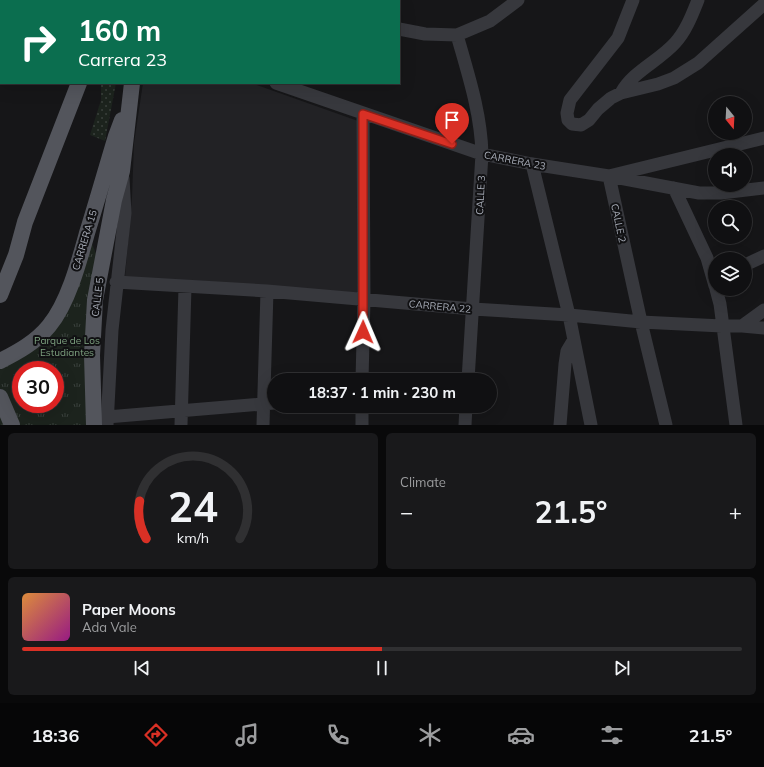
<!DOCTYPE html>
<meta charset="utf-8">
<style>
body{margin:0;font-family:Mulish,sans-serif;background:#19191b;color:#f1f3f6;height:100vh;display:flex;flex-direction:column;font-size:15px;white-space:nowrap}
*{box-sizing:border-box;margin:0}
p{font-size:13px;color:#9c9d9f}
.icon{flex:none;width:22px;height:22px;fill:none;stroke:currentColor;stroke-width:2;stroke-linecap:round;stroke-linejoin:round}
.map{position:relative;height:425px;overflow:hidden}
.panel{display:flex;flex-direction:column;gap:8px;padding:8px;background:#09090a;flex:1}
.panel>*{flex:none}
.hud{position:absolute;left:0px;top:0px;width:400px;height:84px;box-shadow:0 4px 16px #0002,0 0 0 1px #303032;background:#0b6e4f;color:#fff;overflow:hidden}
.needle{width:26px;rotate:162deg}
.buttons{position:absolute;left:708px;top:96px;display:grid;gap:8px}
.buttons a{display:grid;place-items:center;width:44px;height:44px;border-radius:50%;background:#101012;box-shadow:0 4px 16px #0002,0 0 0 1px #303032;font-size:20px}
.speed{position:absolute;left:12px;top:361px;display:flex;gap:8px;font-size:20px;font-weight:700;text-align:center}
.speed>*{display:grid;place-content:center;width:52px;height:52px;border-radius:50%;background:#101012;box-shadow:0 4px 16px #0002,0 0 0 1px #303032;line-height:1}
.speed .limit{border:6px solid #d22;background:#fff;color:#111}
.pin{position:absolute;display:grid;place-items:center;width:34px;height:34px;color:#fff;margin:-41px -17px;border-radius:50% 50% 50% 0;rotate:-45deg;box-shadow:0 0 4px #0007}
.pin .icon{rotate:45deg}
.me{position:absolute;width:44px;margin:-22px;rotate:1deg;stroke-linejoin:round;filter:drop-shadow(0 0 3px #0008)}
.turn{display:flex;align-items:center;gap:14px;height:84px;padding:0 12px;font-size:18px}
.turn .icon{width:52px;height:52px;stroke-width:2.5}
.turn b{display:block;font-size:28px;line-height:34px}
.big{font-size:30px;font-weight:700;line-height:1.1}
.panel .widget{flex:1;display:flex;flex-direction:column;justify-content:center;gap:6px;min-width:0;padding:0 14px;border-radius:6px;background:#19191b}
.panel .dial{align-items:center;gap:0}
.dial svg{height:104px;overflow:visible;fill:none;stroke:#303032;stroke-width:7;stroke-linecap:round;text-anchor:middle}
.dial text{fill:#f1f3f6;stroke:none}
.song{display:flex;align-items:center;gap:12px}
.cover{width:48px;height:48px;border-radius:6px;background:linear-gradient(135deg,hsl(30 70% 55%),hsl(310 70% 35%))}
.played{height:4px;border-radius:2px;background:linear-gradient(90deg,#d93025 50%,#303032 50%)}
.keys{display:flex;justify-content:space-around;direction:ltr}
.heat{display:flex;justify-content:space-between;align-items:center;font-size:22px;direction:ltr}
.panel .tiles{flex:1;display:grid;gap:8px;grid-template-columns:1fr 1fr}
.widget:last-child{grid-column:span 2}
.trip{position:absolute;left:267px;top:373px;width:230px;height:40px;border-radius:20px;background:#101012;box-shadow:0 4px 16px #0002,0 0 0 1px #303032;font-weight:700;line-height:40px;text-align:center}
.menu{display:flex;height:64px;justify-content:space-around;align-items:center;background:#060607;color:#9c9d9f}
.menu .icon{width:28px;height:28px}
.menu .on{color:#d93025}
.menu b{font-size:18px;color:#f1f3f6}
.map>svg:first-child{display:block}
</style>
<div class="map">
<svg width="764" height="425" viewBox="0 0 764 425">
<defs>
<pattern id="grass-dots" width="8" height="8" patternUnits="userSpaceOnUse"><rect width="8" height="8" fill="#1c231d"/><path d="M2 2h.1M6 6h.1" fill="none" stroke="#3a403c" stroke-width="1.8" stroke-linecap="round"/></pattern>
<pattern id="park-tufts" width="24" height="20" patternUnits="userSpaceOnUse"><rect width="24" height="20" fill="#1c231d"/><path d="M3 7l-1-3M5 7V3M7 7l1-3M15 17l-1-3M17 17v-4M19 17l1-3" fill="none" stroke="#3a403c"/></pattern>
</defs>
<rect width="100%" height="100%" fill="#161618"/>
<!-- built -->
<path fill="#222225" d="M143 83H251L358 121V293L125 277 132 197 134 143Z"/>
<!-- grass -->
<path fill="url(#grass-dots)" d="M101 83H116L105 141 90 135 101 100Z"/>
<!-- park -->
<path fill="url(#park-tufts)" fill-rule="evenodd" d="M92 244 101 265 93 425H0V361L28 346ZM21 370H55V404H21Z"/>
<g fill="none" stroke-linecap="round" stroke-linejoin="round">
<!-- minor -->
<path stroke="#37383d" stroke-width="13" d="M323 0 326 1
M633 0 618 38 570 100 567 113 568 120 572 124 581 125 589 120 598 109 611 98 621 93 658 84 674 78 698 63 764 4
M11 1 12 0
M0 28 1 26
M399 29 425 34 457 35 490 21 518 0
M457 35C468 74 481 113 482 154L468 380
M276 83 482 154 532 164 609 176 699 193H721L764 188
M621 93C633 71 659 61 675 43 686 31 692 15 698 0
M532 164 569 315 591 425
M674 188 707 258 715 286
M745 265 764 256
M116 282 267 291 473 309 569 315 641 322 722 326H742L764 328
M716 289 720 304 736 425
M742 326 764 310
M362 380 364 300 363 113
M362 406V425
M107 417 274 403
M107 425 112 330 125 213 123 178
M181 425 185 287
M263 425 267 291
M465 425 466 406
M560 425 565 364 567 351 573 341
M666 425 641 322 609 176 764 138"/>
<!-- major -->
<path stroke="#53555c" stroke-width="16" d="M37 0 39 1
M112 1V0
M147 1V0
M0 295 16 255 25 222 79 83
M0 361C18 352 36 342 49 326 68 303 79 262 87 233 97 201 106 169 116 136L122 120
M0 397 12 425
M94 425 92 355 95 300 114 200 122 171 132 83"/>
</g>
<g fill="none" stroke-linecap="round" stroke-linejoin="round">
<defs>
<path id="route" d="M363 332V114L452 144"/>
</defs>
<!-- route casing -->
<use href="#route" stroke="#8d1f18" stroke-width="10"/>
<!-- route -->
<use href="#route" stroke="#d93025" stroke-width="7"/>
</g>
<g text-anchor="middle" stroke-width="4" stroke-linejoin="round" paint-order="stroke">
<!-- street labels -->
<g font-size="10" fill="#a8adb8" stroke="#111113">
<text transform="translate(515 160) rotate(11)" y="4">CARRERA 23</text>
<text transform="translate(480 195) rotate(-87)" y="4">CALLE 3</text>
<text transform="translate(619 223) rotate(78)" y="4">CALLE 2</text>
<text transform="translate(84 240) rotate(-73)" y="4">CARRERA 15</text>
<text transform="translate(97 297) rotate(-83)" y="4">CALLE 5</text>
<text transform="translate(440 306) rotate(5)" y="4">CARRERA 22</text>
</g>
<!-- park labels -->
<g font-size="10" fill="#7fa381" stroke="#111113">
<text x="67" y="344">Parque de Los<tspan x="67" dy="12">Estudiantes</tspan></text>
</g>
</g>
</svg>
<div class="buttons">
<a><svg class="needle" viewBox="-14 -14 28 28"><path d="M0-13l5 13h-10z" fill="#e53935"/><path d="M0 13l5-13h-10z" fill="#9c9d9f"/></svg></a>
<a><svg class="icon" aria-label="sound" viewBox="0 0 24 24"><path d="M4 9h4l5-4v14l-5-4H4zM17 9q2 3 0 6"/></svg></a>
<a><svg class="icon" aria-label="search" viewBox="0 0 24 24"><circle cx="10" cy="10" r="6"/><path d="M15 15l6 6"/></svg></a>
<a><svg class="icon" aria-label="layers" viewBox="0 0 24 24"><path d="M12 4l9 5-9 5-9-5zM3 14l9 5 9-5"/></svg></a>
</div>
<div class="speed"><div class="limit">30</div></div>
<div class="pin" style="left:452px;top:144px;background:#d93025"><svg class="icon" aria-label="arrive" viewBox="0 0 24 24"><path d="M6 21V4h12l-3 4 3 4H6"/></svg></div>
<svg class="me" style="left:363px;top:332px" viewBox="-20 -20 40 40"><path d="M0-17L14 15 0 8-14 15z" fill="#d93025" stroke="#fff" stroke-width="4"/></svg>
<div class="trip">18:37 · 1 min · 230 m</div>
<div class="hud">
<div class="turn"><svg class="icon" aria-label="right" viewBox="0 0 24 24"><path d="M7 20v-9h11M14 6l5 5-5 5"/></svg><div><b>160 m</b>Carrera 23</div></div>
</div>
</div>
<section class="panel">
<div class="tiles">
<div class="widget dial"><svg viewBox="0 0 100 80">
<path d="M14 69A42 42 0 1 1 86 69"/>
<path d="M14 69A42 42 0 0 1 9 40" stroke="#d93025"/>
<text x="50" y="56" font-size="32" font-weight="700">24</text>
<text x="50" y="72" font-size="11">km/h</text>
</svg></div>
<div class="widget"><p>Climate</p>
<div class="heat"><a>−</a><b class="big">21.5°</b><a>+</a></div>
</div>
<div class="widget">
<div class="song"><i class="cover"></i><div><b>Paper Moons</b><p>Ada Vale</p></div></div>
<div class="played"></div>
<div class="keys"><svg class="icon" aria-label="previous" viewBox="0 0 24 24"><path d="M18 5L8 12l10 7zM5 5v14"/></svg><svg class="icon" aria-label="pause" viewBox="0 0 24 24"><path d="M8 5v14M16 5v14"/></svg><svg class="icon" aria-label="next" viewBox="0 0 24 24"><path d="M6 5l10 7-10 7zM19 5v14"/></svg></div>
</div>
</div>
</section>
<nav class="menu">
<b>18:36</b>
<svg class="icon on" aria-label="directions" viewBox="0 0 24 24"><path d="M12 3l9 9-9 9-9-9zM9 14v-3h6M13 9l2 2-2 2"/></svg>
<svg class="icon" aria-label="music" viewBox="0 0 24 24"><path d="M9 18V5l10-2v13"/><circle cx="6" cy="18" r="3"/><circle cx="16" cy="16" r="3"/></svg>
<svg class="icon" aria-label="phone" viewBox="0 0 24 24"><path d="M5 4h4l2 5-3 2q2 4 5 5l2-3 5 2v4C11 20 4 13 5 4z"/></svg>
<svg class="icon" aria-label="climate" viewBox="0 0 24 24"><path d="M12 3v18M4 7l16 10M4 17L20 7"/></svg>
<svg class="icon" aria-label="car" viewBox="0 0 24 24"><path d="M5 17H2v-5l4-1 3-4h7l3 4 3 1v5h-3M9 17h6M6 11h13"/><circle cx="7" cy="17" r="2"/><circle cx="17" cy="17" r="2"/></svg>
<svg class="icon" aria-label="filters" viewBox="0 0 24 24"><path d="M4 7h16M4 17h16"/><circle cx="9" cy="7" r="2"/><circle cx="15" cy="17" r="2"/></svg>
<b>21.5°</b>
</nav>
